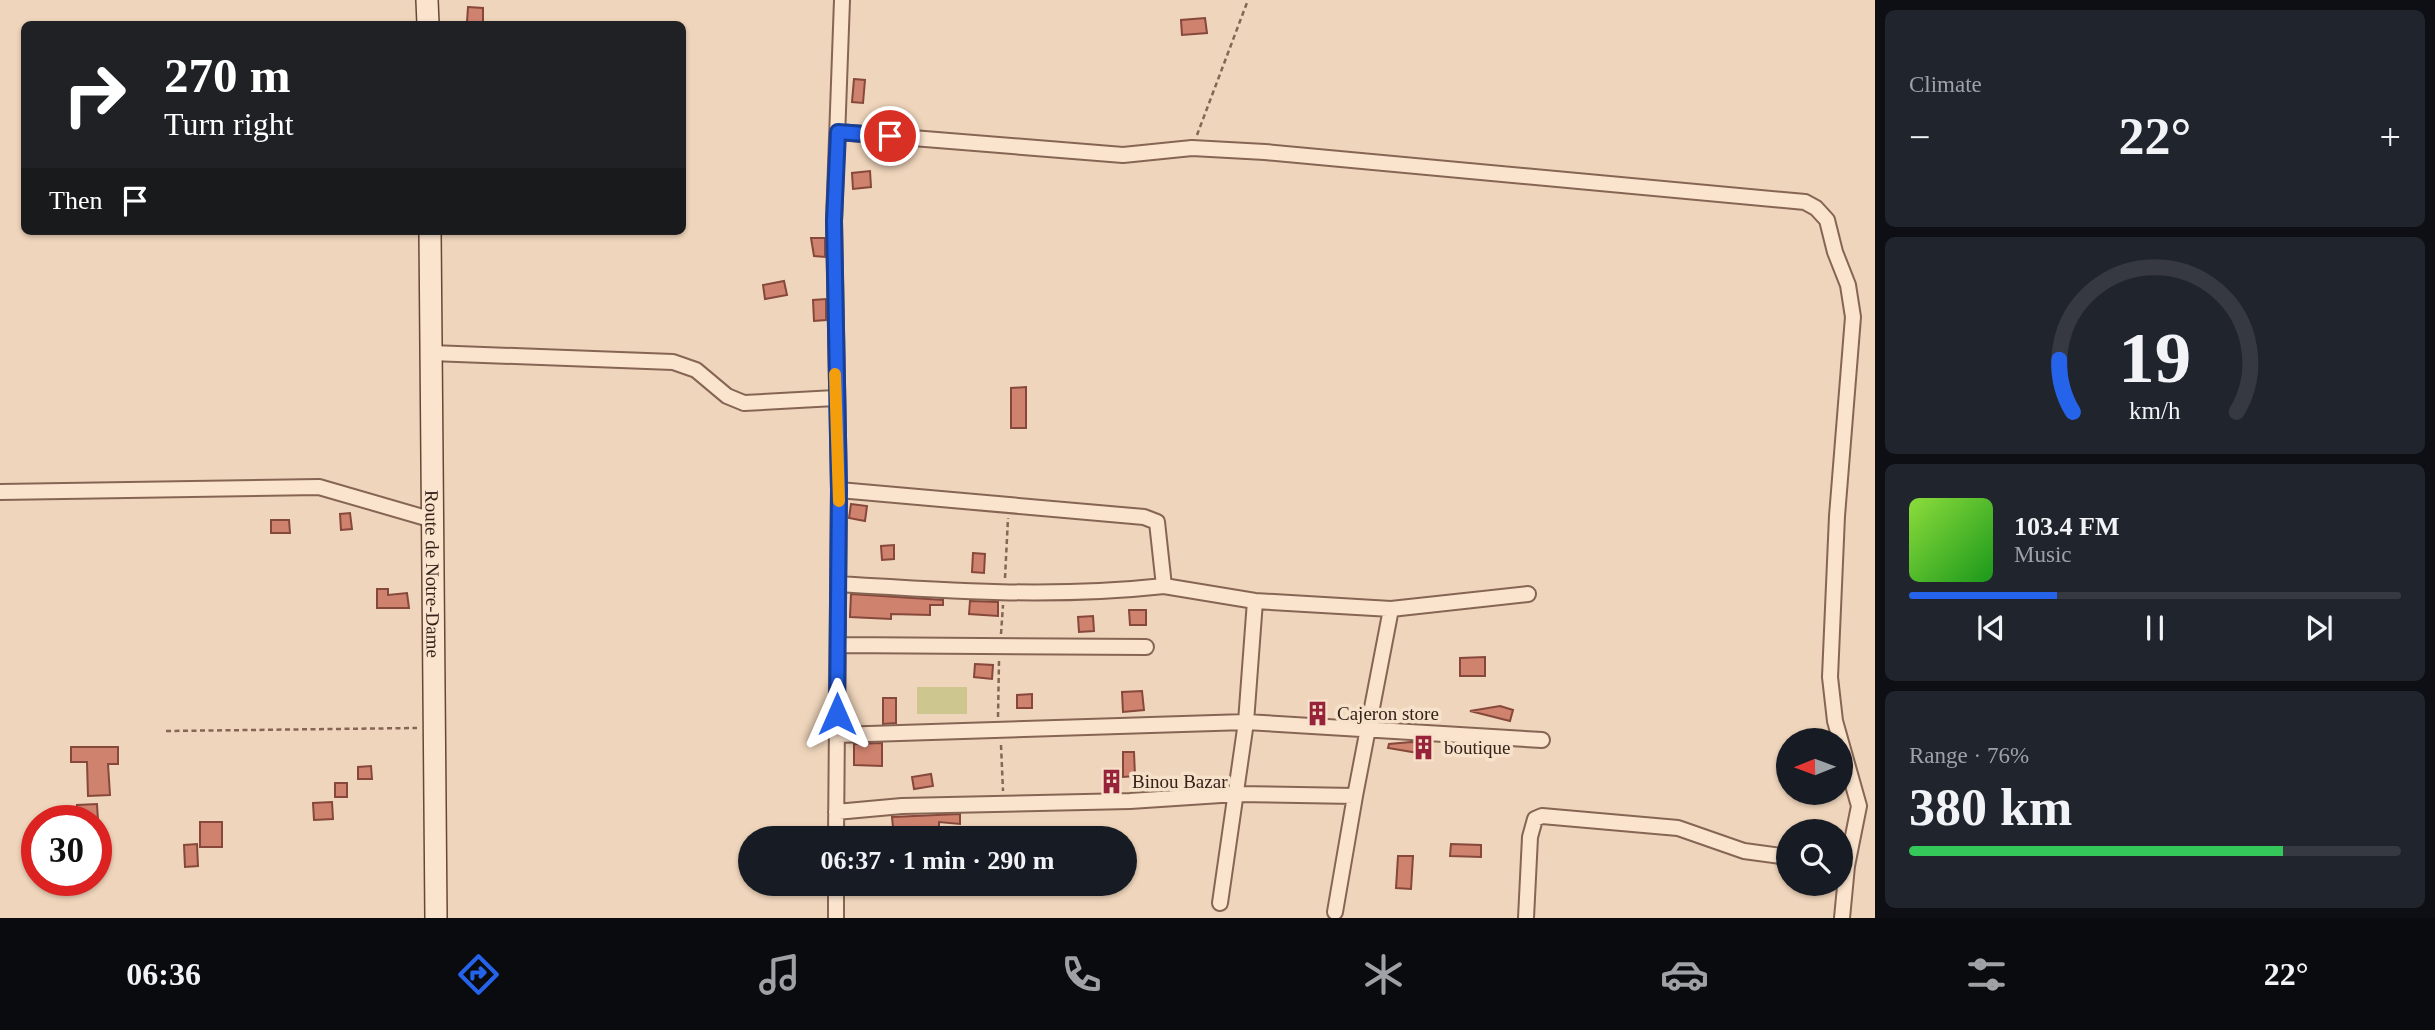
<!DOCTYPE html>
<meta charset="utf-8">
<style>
body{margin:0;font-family:"Times New Roman",serif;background:#20242c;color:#f1f3f6;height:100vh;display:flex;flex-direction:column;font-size:26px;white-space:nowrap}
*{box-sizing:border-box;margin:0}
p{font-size:23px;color:#9ea1a6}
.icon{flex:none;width:38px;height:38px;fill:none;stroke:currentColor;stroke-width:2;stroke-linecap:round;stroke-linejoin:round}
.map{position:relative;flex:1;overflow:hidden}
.drawer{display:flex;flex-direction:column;gap:10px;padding:10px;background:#0d0f14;width:560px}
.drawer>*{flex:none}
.top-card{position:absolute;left:21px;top:21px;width:665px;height:214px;border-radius:10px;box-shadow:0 2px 5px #0004;background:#202124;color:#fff;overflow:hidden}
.needle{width:46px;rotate:269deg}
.tools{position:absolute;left:1776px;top:728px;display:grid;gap:14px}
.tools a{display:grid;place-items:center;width:77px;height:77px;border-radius:50%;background:#171b24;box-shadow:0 2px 5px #0004;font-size:35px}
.speed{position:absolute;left:21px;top:805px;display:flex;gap:14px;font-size:35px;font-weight:700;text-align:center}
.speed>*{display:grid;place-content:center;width:91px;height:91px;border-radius:50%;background:#171b24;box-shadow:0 2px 5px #0004;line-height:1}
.speed .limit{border:10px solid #d22;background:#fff;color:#111}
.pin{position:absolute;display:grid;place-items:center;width:60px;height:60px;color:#fff;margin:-30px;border:4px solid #fff;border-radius:50%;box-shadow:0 2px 7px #0007}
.me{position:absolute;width:77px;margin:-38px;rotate:0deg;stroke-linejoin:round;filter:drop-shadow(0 0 5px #0008)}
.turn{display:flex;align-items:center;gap:24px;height:147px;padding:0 28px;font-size:32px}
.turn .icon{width:91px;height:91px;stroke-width:2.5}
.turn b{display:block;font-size:49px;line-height:60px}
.then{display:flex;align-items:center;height:66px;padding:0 28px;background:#0003;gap:14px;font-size:26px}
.big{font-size:52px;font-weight:700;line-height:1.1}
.drawer .tile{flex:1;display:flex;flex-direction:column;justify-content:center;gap:10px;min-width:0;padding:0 24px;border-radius:10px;background:#20242c}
.drawer .dial{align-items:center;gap:0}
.dial svg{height:182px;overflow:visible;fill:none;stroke:#363941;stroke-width:7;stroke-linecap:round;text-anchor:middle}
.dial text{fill:#f1f3f6;stroke:none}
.song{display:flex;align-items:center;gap:21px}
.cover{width:84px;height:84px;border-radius:10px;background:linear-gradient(135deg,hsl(90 70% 55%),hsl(120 70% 35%))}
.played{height:7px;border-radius:4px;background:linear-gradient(90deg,#2563eb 30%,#363941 30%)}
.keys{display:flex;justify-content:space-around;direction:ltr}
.heat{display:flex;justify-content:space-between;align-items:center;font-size:38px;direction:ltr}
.charge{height:10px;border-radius:5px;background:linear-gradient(90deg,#34c759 76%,#363941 0)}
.trip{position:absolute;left:738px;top:826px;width:399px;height:70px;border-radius:35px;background:#171b24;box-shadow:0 2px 5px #0004;font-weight:700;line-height:70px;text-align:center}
.menu{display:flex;height:112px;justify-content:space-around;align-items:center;background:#090b0e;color:#9ea1a6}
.menu .icon{width:49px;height:49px}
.menu .selected{color:#2563eb}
.menu b{font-size:32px;color:#f1f3f6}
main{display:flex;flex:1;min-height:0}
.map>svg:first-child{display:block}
</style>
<main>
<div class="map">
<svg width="1875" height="918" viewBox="0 0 1875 918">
<rect width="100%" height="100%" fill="#efd5bb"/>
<!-- green -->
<path fill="#cdc78f" d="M917 687H967V714H917Z"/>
<!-- building -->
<path fill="#cf836f" stroke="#86483a" stroke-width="2" d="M468 7 483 8V23L467 22Z
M1205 18 1207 33 1182 35 1181 20Z
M854 79 865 80 863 103 852 102Z
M870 171 871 187 853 189 852 173Z
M811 238H825V257L814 256Z
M784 281 787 295 765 299 763 285Z
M826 299V320L814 321 813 300Z
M1026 387V428H1011V388Z
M851 504 867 506 865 521 849 518Z
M350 513 352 529 341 530 340 514Z
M271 520H289L290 533H271Z
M894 545V559L882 560 881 546Z
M973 553 985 554 984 573 972 572Z
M377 589H388V595L407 593 409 608H377Z
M851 594 943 600V605H930V615L891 614V619L850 617Z
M970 601 998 602V616L969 614Z
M1129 610H1146V625H1130Z
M1093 616 1094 631 1079 632 1078 617Z
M1485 657V676H1460V658Z
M975 664 993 665 992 679 974 677Z
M1142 691 1144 710 1123 712 1122 692Z
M1032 694V708H1017V695Z
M883 698H896V723L883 724Z
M1500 706 1513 710 1510 721 1470 711Z
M1411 742 1432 743 1430 755 1388 748 1389 744Z
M882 743V766L854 765V744Z
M71 747H118V764H108L110 795 88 796 87 762H71Z
M1123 752H1134L1135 776 1123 777Z
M371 766 372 779H358V767Z
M1106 773 1120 774 1119 789 1105 787Z
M931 774 933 786 914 789 912 777Z
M335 783H347V797H335Z
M332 802 333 819 314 820 313 803Z
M97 804 98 821H78L77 805Z
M960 814V824L939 822V838H894L892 817Z
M200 822H222V847H200Z
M197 844 198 866 185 867 184 845Z
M1451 844 1481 845V857L1450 856Z
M1398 856H1413L1411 889 1396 888Z"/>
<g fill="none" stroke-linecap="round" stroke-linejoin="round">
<defs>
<path id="street" d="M838 132 1123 155 1192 148 1265 152 1805 202 1816 208 1827 220 1835 252 1848 285 1853 317 1837 516 1830 677 1835 721 1859 806 1847 866 1842 918
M431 353 673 362 696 370 727 396 744 403 835 398
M839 490 1144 517 1157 522 1164 586 1255 601 1391 609 1528 594
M0 492 319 487 433 520
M838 584C947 591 1055 598 1164 586
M838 645 1146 647
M837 735 1246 722 1542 740
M1355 796 1391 609
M836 812 902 806 1130 801 1236 794 1355 796 1335 912
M836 838 839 490 834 221 842 0
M1220 903 1246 722 1255 601
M836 918V884
M1526 918 1530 837 1535 819 1542 816 1678 828 1744 851 1788 857"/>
<g id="secondary">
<path d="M427 0 428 24"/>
<path id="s1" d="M430 231 436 918"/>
</g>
</defs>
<!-- street casing -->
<use href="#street" stroke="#866554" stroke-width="18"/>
<!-- secondary casing -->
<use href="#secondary" stroke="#684638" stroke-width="24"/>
<!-- path -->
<path stroke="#866554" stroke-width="2.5" stroke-dasharray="5 3.5" stroke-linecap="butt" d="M1197 135 1248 0
M1005 578 1008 518
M1001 634 1003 605
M998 717 999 661
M166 731 417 728
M1001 745 1003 791"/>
<!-- street -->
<use href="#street" stroke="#fae4ce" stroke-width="14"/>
<!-- secondary -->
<use href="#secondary" stroke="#fae4ce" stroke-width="21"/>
</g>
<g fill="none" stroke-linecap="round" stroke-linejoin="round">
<defs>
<path id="route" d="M837 714 839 490 834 221 838 132 890 136"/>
</defs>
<!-- route casing -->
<use href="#route" stroke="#184099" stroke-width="18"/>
<!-- route -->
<use href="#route" stroke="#2563eb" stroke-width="12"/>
<!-- slow -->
<path stroke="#f59e0b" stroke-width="12" d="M835 374 839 501"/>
</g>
<!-- icons -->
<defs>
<symbol id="building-bare" viewBox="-9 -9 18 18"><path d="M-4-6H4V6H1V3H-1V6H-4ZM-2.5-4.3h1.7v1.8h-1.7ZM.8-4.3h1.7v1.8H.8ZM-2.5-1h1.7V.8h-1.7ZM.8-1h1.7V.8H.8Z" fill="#97233b" stroke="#f6e1ca" stroke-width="2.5" paint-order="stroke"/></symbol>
</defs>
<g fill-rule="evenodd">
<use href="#building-bare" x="1300" y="696" width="35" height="35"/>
<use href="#building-bare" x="1406" y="730" width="35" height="35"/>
<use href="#building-bare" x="1094" y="764" width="35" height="35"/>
</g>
<g text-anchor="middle" stroke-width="7" stroke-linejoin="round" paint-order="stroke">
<!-- street labels -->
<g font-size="19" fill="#35211a" stroke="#f6e1ca">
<text dy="7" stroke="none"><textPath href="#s1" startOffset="343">Route de Notre-Dame</textPath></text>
</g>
<!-- poi labels -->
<g font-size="19" fill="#35211a" stroke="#f6e1ca" text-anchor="start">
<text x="1337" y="720">Cajeron store</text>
<text x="1444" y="754">boutique</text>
<text x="1132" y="788">Binou Bazar</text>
</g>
</g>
</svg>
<div class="tools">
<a><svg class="needle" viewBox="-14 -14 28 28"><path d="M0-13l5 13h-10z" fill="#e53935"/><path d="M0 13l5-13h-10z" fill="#9ea1a6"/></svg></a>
<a><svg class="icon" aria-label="search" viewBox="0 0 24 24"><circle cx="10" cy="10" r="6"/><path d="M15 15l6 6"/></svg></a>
</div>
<div class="speed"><div class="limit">30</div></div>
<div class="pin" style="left:890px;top:136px;background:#d93025"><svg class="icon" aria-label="arrive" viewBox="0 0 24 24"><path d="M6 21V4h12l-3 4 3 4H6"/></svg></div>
<svg class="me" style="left:837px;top:714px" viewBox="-20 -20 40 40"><path d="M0-17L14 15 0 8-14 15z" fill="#2563eb" stroke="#fff" stroke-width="4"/></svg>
<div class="trip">06:37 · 1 min · 290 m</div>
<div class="top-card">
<div class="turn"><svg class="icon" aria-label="right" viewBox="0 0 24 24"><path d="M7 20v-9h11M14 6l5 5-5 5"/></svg><div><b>270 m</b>Turn right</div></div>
<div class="then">Then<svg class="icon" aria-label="arrive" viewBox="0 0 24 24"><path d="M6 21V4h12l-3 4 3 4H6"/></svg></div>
</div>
</div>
<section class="drawer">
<div class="tile"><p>Climate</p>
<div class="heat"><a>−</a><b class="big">22°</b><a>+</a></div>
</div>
<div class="tile dial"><svg viewBox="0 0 100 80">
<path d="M14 69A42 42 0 1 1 86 69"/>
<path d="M14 69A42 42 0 0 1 8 46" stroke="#2563eb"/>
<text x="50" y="56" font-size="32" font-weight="700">19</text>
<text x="50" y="72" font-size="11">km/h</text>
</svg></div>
<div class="tile">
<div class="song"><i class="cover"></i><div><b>103.4 FM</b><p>Music</p></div></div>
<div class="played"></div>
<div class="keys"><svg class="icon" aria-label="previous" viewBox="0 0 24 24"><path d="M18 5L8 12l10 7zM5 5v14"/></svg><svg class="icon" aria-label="pause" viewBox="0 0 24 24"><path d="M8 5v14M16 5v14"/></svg><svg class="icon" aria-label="next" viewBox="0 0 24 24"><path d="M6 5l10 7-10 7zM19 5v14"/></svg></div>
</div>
<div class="tile"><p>Range · 76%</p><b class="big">380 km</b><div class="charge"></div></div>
</section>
</main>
<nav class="menu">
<b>06:36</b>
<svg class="icon selected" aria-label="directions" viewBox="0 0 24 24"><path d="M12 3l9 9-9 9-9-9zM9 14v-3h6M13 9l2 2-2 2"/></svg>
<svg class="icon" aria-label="music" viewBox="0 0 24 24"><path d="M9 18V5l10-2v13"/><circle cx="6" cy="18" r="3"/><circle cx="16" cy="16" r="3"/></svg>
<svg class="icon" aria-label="phone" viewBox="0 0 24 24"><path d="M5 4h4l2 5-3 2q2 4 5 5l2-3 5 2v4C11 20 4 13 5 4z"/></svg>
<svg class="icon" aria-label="climate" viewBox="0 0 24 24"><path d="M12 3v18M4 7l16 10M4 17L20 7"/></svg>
<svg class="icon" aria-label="car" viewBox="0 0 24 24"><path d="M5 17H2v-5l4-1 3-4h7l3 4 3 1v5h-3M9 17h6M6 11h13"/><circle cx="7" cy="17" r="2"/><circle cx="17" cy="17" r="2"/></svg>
<svg class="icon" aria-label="filters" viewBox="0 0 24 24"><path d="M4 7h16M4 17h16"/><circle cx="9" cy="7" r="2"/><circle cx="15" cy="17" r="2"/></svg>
<b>22°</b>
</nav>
